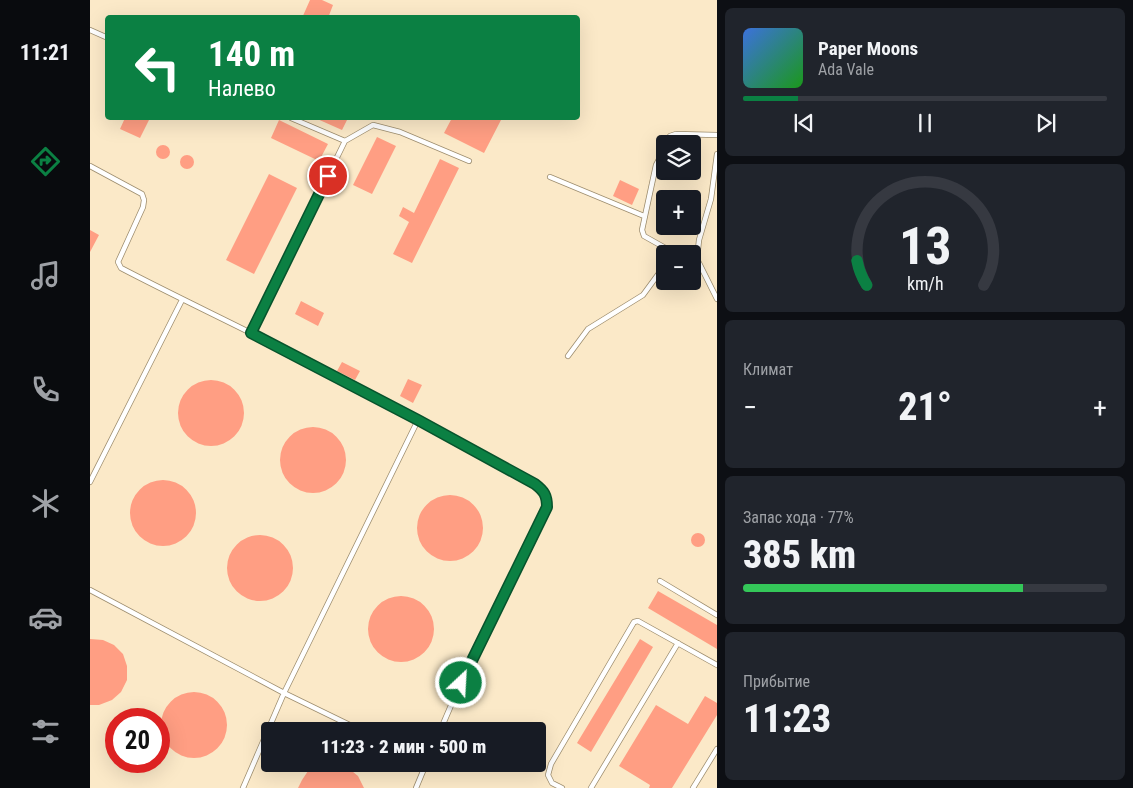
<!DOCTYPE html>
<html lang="ru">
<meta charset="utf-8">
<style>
body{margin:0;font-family:"Roboto Condensed",sans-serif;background:#20242c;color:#f1f3f6;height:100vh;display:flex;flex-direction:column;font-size:19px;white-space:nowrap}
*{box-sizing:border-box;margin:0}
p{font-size:16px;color:#9ea1a6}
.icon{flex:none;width:28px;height:28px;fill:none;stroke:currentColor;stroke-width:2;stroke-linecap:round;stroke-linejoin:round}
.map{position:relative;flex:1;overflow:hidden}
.sheet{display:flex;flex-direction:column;gap:8px;padding:8px;background:#0d0f14;width:416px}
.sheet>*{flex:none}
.top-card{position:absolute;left:15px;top:15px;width:475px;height:105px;border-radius:5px;box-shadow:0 5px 20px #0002;background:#0b8043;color:#fff;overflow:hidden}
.tools{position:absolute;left:566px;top:135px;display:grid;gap:10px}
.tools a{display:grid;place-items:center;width:45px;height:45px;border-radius:5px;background:#171b24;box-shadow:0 5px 20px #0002;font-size:25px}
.speed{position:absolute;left:15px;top:708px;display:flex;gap:10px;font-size:25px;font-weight:700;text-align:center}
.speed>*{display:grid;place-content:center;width:65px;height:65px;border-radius:50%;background:#171b24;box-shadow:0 5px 20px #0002;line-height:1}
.speed .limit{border:8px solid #d22;background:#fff;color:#111}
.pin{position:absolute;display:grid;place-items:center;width:42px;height:42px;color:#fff;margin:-21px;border:2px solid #fff;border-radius:50%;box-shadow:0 1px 5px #0007}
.me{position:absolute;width:55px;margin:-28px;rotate:25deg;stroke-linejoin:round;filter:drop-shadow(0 0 4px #0008)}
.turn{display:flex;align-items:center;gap:18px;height:105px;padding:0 20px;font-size:22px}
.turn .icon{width:65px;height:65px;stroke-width:2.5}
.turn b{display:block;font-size:35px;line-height:42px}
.big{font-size:38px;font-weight:800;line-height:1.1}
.sheet .widget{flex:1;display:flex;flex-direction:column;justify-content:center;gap:8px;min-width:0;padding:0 18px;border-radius:8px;background:#20242c}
.sheet .dial{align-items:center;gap:0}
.dial svg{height:130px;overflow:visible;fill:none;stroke:#363941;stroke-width:7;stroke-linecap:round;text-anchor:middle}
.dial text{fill:#f1f3f6;stroke:none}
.song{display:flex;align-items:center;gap:15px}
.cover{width:60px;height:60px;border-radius:8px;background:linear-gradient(135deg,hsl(220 70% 55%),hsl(120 70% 35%))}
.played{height:5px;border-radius:2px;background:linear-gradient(90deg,#0b8043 15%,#363941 15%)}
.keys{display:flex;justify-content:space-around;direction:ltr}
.heat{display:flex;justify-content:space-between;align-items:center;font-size:28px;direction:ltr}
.charge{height:8px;border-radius:4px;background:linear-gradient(90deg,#34c759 77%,#363941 0)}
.trip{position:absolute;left:171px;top:722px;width:285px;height:50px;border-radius:5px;background:#171b24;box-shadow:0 5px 20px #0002;font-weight:800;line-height:50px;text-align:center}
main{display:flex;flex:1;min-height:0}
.tab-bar{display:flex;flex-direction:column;width:90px;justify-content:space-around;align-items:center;background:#090b0e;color:#9ea1a6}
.tab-bar .icon{width:35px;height:35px}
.tab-bar .on{color:#0b8043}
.tab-bar b{font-size:22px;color:#f1f3f6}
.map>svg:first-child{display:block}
</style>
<main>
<nav class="tab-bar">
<b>11:21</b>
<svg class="icon on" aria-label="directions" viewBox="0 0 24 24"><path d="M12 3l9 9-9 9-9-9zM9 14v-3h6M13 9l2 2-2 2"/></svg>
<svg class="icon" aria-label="music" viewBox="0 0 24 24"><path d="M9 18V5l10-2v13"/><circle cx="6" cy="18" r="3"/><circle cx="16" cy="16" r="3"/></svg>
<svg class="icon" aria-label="phone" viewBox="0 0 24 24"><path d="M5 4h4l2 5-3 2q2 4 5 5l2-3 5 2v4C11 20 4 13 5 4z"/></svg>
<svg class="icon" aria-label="climate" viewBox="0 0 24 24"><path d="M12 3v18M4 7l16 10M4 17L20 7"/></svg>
<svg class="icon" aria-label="car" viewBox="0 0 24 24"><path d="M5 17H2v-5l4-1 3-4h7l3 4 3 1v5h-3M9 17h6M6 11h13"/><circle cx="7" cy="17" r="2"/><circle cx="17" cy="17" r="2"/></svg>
<svg class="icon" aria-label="filters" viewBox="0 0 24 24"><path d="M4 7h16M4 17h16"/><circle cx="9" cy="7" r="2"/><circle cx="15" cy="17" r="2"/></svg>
</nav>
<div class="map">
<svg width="627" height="788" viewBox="0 0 627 788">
<rect width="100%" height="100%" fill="#fbe9c8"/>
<!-- building -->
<path fill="#ff9e83" d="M220 0H232L243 5 238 18H212Z
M35 118H60L50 138 30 129Z
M225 118H258L252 130Z
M362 118H405L411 120 394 153 354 133Z
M189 120 238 144 229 161 181 138Z
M287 137 306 146 282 194 263 185Z
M66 152a7 7 0 1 1 14 0a7 7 0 1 1-14 0Z
M90 162a7 7 0 1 1 14 0a7 7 0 1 1-14 0Z
M350 159 369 168 322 263 303 254 319 222 309 216 313 207 324 213Z
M179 174 207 188 164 274 136 260Z
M530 180 549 189 542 205 523 196Z
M0 230 9 235 0 252Z
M211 301 234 313 228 326 205 314Z
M252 362 270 371 265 380 247 371Z
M318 379 332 385 323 403 310 396Z
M88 413a33 33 0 1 1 66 0a33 33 0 1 1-66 0Z
M190 460a33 33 0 1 1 66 0a33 33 0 1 1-66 0Z
M40 513a33 33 0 1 1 66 0a33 33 0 1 1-66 0Z
M327 528a33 33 0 1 1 66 0a33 33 0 1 1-66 0Z
M601 540a7 7 0 1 1 14 0a7 7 0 1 1-14 0Z
M137 568a33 33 0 1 1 66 0a33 33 0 1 1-66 0Z
M568 591 627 625V649L558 608Z
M278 629a33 33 0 1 1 66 0a33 33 0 1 1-66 0Z
M0 639 13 640 24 645 33 654 37 666V680L31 692 22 700 9 705H0Z
M550 639 563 647 501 752 487 743Z
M71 725a33 33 0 1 1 66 0a33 33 0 1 1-66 0Z
M615 696 627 703V715L582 788H559L560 785 529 766 566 705 598 724Z
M232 764H250L257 767 268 776 274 788H208L212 780 218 771Z"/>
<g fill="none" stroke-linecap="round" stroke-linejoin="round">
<defs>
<path id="service" d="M0 30 18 38
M201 118 255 141 283 125 310 132 379 161
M576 144 580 136 586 134 627 135
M575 148 566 165 552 230 554 236 579 250 598 254
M0 166 52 194 54 200 53 207 28 262 31 268C75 291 119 312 163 334 258 382 352 432 445 484 454 491 457 495 457 507L378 666 350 731
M460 177 554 216
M602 256 607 259 627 299
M607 259 609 240 621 199 627 154
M161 333 255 141
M478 356 498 329 553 295 575 265
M0 482 92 300
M570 581 627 615
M0 590 194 693 272 731
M153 788 194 693 328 420
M326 788 336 764
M472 788 462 783 458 775 461 764 544 622 548 621 627 665
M501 788 588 643
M603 788 627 749"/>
</defs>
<!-- service casing -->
<use href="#service" stroke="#9d8d6e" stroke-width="6"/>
<!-- service -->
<use href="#service" stroke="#fff" stroke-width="4.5"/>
</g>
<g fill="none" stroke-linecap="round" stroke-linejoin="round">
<defs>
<path id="route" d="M238 176 161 333 328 420 445 484C454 491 457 495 457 507L371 683"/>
</defs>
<!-- route casing -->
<use href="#route" stroke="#07532c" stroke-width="12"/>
<!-- route -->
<use href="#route" stroke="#0b8043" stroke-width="9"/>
</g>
</svg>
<div class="tools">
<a><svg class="icon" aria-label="layers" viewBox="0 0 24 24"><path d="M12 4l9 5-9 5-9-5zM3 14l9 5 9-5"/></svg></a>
<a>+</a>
<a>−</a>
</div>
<div class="speed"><div class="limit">20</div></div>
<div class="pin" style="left:238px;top:176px;background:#d93025"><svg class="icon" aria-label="arrive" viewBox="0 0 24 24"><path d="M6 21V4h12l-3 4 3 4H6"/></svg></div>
<svg class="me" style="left:371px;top:683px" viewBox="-20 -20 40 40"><circle r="17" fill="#0b8043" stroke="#fff" stroke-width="3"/><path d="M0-11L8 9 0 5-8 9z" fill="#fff"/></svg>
<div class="trip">11:23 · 2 мин · 500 m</div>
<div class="top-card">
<div class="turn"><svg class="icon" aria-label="left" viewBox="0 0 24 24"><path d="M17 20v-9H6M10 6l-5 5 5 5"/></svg><div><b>140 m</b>Налево</div></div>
</div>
</div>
<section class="sheet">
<div class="widget">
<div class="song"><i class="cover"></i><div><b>Paper Moons</b><p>Ada Vale</p></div></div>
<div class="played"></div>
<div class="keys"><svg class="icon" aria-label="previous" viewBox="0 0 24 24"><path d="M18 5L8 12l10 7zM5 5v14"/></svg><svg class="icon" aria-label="pause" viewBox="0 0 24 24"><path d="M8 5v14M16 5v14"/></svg><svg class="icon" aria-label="next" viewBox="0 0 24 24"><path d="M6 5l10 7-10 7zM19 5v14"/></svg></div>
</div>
<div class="widget dial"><svg viewBox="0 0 100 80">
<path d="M14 69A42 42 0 1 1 86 69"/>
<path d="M14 69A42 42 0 0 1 8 54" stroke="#0b8043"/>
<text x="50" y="56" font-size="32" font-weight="700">13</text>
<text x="50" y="72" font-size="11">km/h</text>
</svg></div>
<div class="widget"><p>Климат</p>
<div class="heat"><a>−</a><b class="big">21°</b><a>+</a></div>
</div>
<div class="widget"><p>Запас хода · 77%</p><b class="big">385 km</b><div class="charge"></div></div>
<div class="widget"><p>Прибытие</p><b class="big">11:23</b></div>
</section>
</main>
